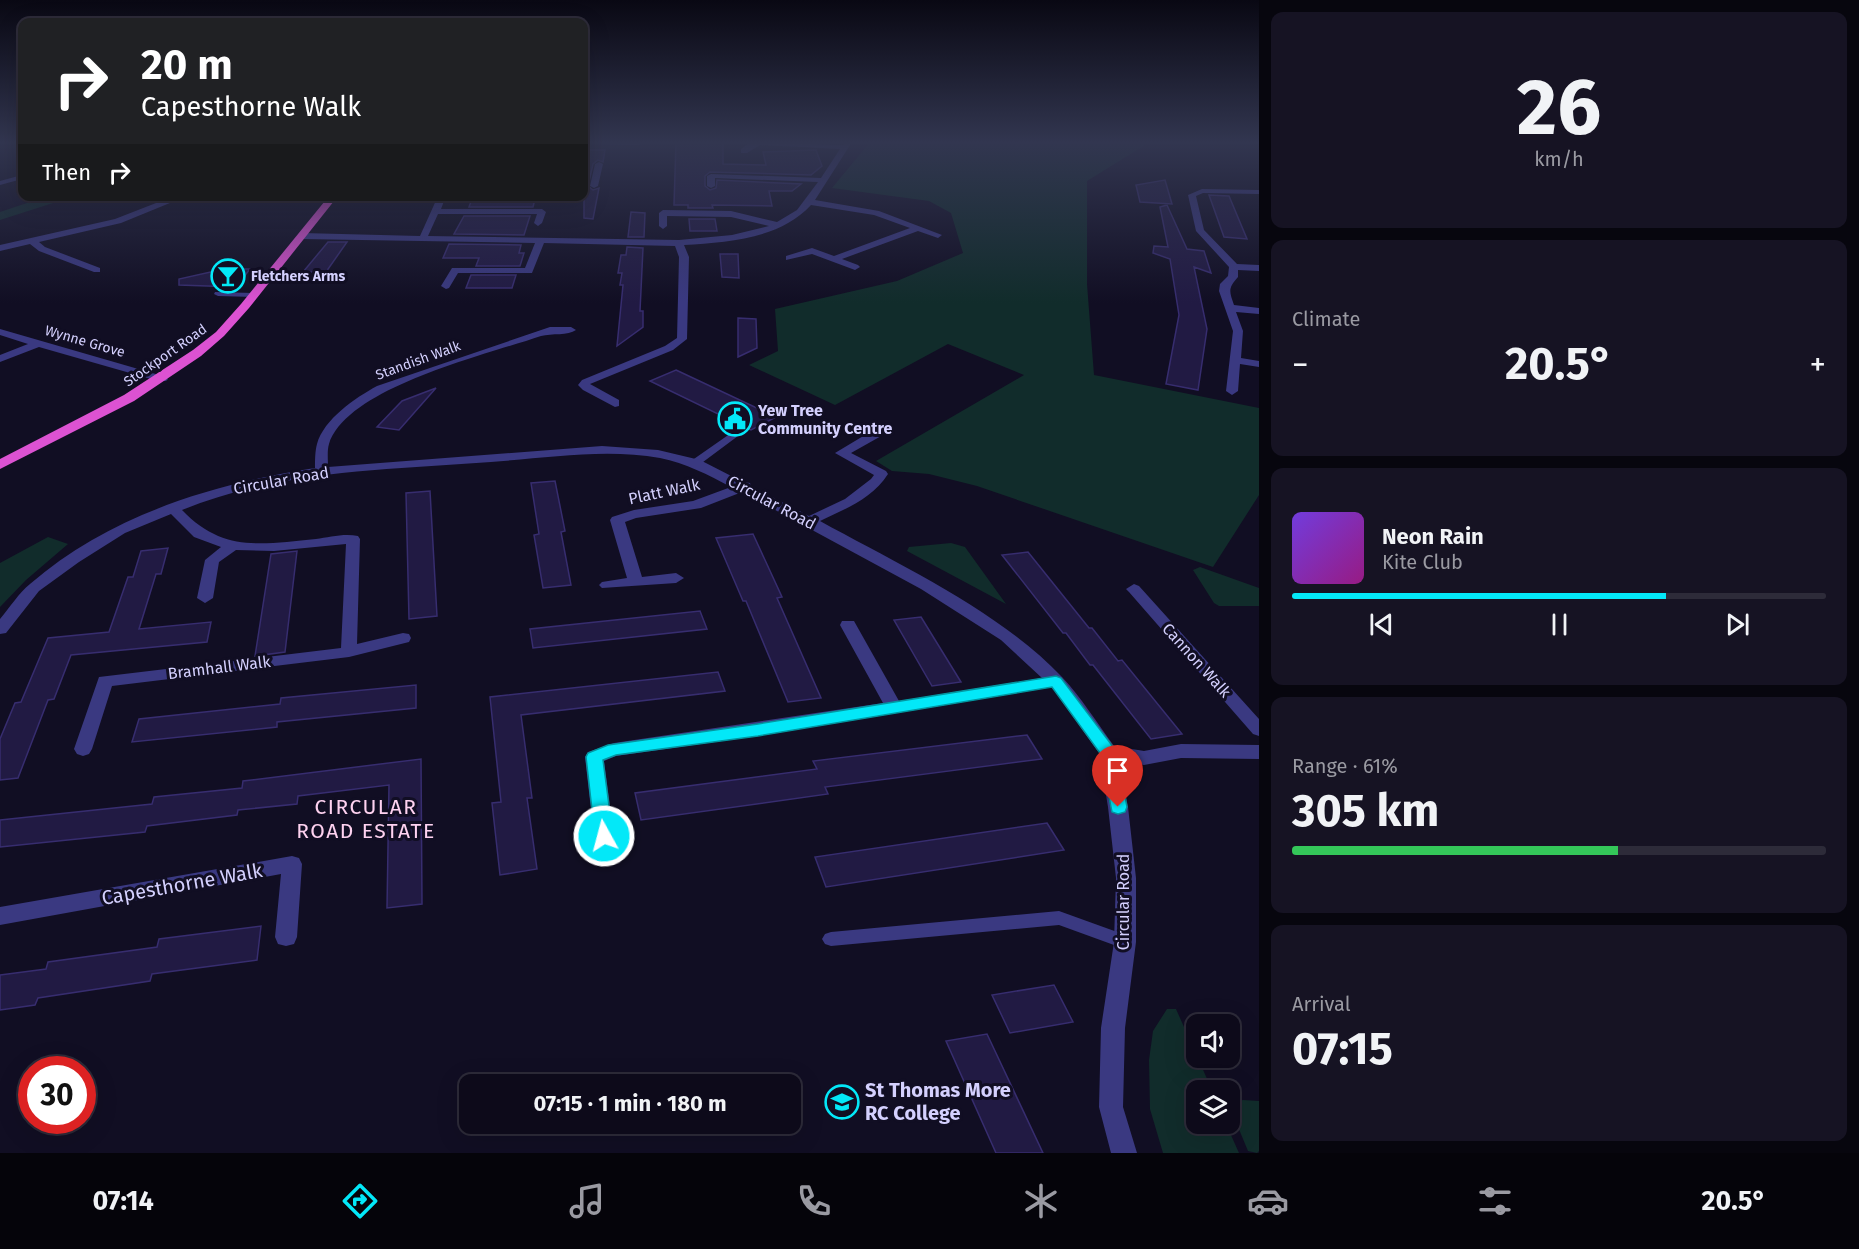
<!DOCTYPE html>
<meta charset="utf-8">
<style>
body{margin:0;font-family:"Fira Sans",sans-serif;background:#161323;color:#f1f3f6;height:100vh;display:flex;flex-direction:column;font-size:22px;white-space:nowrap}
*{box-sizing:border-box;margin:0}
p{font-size:20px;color:#9a9aa2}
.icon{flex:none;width:33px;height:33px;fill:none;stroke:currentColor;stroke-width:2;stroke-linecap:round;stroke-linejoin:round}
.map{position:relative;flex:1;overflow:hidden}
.sheet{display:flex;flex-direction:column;gap:12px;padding:12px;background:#07060e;width:600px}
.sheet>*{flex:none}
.top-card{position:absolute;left:18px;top:18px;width:570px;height:183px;border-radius:12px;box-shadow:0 6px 24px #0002,0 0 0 2px #2d2b39;background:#202124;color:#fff;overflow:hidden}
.fabs{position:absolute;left:1186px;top:1014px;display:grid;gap:12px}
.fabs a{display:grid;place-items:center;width:54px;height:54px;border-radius:12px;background:#0d0a1a;box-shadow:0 6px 24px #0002,0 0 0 2px #2d2b39;font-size:30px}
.speed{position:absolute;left:18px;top:1056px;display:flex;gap:12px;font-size:30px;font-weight:700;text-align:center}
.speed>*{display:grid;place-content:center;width:78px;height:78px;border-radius:50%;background:#0d0a1a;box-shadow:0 6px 24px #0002,0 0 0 2px #2d2b39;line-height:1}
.speed .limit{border:9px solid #d22;background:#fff;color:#111}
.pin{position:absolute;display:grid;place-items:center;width:51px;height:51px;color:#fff;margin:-62px -26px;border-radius:50% 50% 50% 0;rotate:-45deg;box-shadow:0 0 6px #0007}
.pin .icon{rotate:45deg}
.me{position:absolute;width:66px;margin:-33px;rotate:353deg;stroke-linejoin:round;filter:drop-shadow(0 0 4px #0008)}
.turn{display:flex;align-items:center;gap:21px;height:126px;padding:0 24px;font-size:27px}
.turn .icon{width:78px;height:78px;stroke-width:2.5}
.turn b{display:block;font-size:42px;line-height:51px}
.then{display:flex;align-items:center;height:57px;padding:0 24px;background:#0003;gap:12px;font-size:22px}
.big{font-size:45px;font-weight:700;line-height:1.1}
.sheet .tile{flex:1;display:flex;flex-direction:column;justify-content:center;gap:9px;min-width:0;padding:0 21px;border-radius:12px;background:#161323}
.sheet .dial{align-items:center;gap:0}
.dial b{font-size:78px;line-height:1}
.song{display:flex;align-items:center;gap:18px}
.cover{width:72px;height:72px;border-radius:9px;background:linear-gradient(135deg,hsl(260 70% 55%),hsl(310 70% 35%))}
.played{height:6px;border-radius:3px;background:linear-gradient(90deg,#03e8f8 70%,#2d2b39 70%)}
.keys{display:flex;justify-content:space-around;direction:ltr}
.heat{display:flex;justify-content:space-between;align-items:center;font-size:33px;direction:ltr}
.charge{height:9px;border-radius:4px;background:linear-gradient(90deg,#34c759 61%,#2d2b39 0)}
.trip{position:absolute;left:459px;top:1074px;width:342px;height:60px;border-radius:12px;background:#0d0a1a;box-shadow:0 6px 24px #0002,0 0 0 2px #2d2b39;font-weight:700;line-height:60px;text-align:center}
.tabs{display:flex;height:96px;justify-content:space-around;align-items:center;background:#05040a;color:#9a9aa2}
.tabs .icon{width:42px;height:42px}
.tabs .on{color:#03e8f8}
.tabs b{font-size:27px;color:#f1f3f6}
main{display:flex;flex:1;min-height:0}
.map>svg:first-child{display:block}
</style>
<main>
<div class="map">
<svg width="1259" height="1153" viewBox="0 0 1259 1153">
<rect width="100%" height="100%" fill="#110e23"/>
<!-- green -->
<path fill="#112c2b" d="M870 142H1150L1087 181V284L1094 375 1259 408V495L1213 567 977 486 929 474 892 471 876 461 1024 375 948 344 835 405 749 365 778 351 775 309 897 281 963 253 951 213 929 201 832 188Z
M48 196 72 197 0 220V212Z
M48 537 68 544 26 580 0 607V563Z
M951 543 965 547 1006 604 907 551 909 547Z
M1200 567 1259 588V606H1219L1214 603 1193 570Z
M1167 1009H1176L1212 1090H1197V1124H1226L1239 1153H1163L1150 1109 1149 1060 1153 1031Z
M1243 1100 1259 1101V1151L1257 1153 1248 1151 1231 1110 1233 1103Z"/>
<!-- building -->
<path fill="#211a43" stroke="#372d6f" stroke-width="1.5" d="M676 142H723V164L766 165 763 152 816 150 822 166 811 175 710 172 705 176V186L710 190 716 188 717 180 801 184 792 191H769L772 206 712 205 713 208H688V205H674Z
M584 150H605L603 162 598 160 593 164 588 186 593 190 599 188 593 219 584 218Z
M1165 180 1172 204 1140 202 1136 185Z
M1209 195 1229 196 1247 239 1224 237Z
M472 199H535L533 207H469Z
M1167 205 1187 249 1204 251 1211 273 1194 267 1207 329 1198 390 1166 384 1179 315 1170 259 1153 253 1154 246 1168 247 1160 207Z
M631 212 645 213 644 237H628Z
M464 216H530L524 235 454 234Z
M689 219H715L717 231H690Z
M328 242H347L326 272H303Z
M449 244 521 245 519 253H524L520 266H476L479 258H443Z
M627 247 643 248 640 311H643V327L617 346 623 285H620L622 273H618L621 255H626Z
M720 254H738L739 278 722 277Z
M224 269H250L236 287 179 285V279Z
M471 275H516L512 288H466Z
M738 318 756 319 757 348 738 357Z
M676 370 776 417 751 430 650 381Z
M436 388 399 430 377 427 402 401Z
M555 481 565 531 561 532 571 585 543 588 534 535 539 534 531 483Z
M430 491 437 616 409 619 406 493Z
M753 534 782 597 777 598 821 698 788 702 746 601H743L716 538Z
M168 548 161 574H156L139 629 211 622 207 642 71 655 54 699 48 700 18 778 0 780V739L15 703 21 702 48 638 109 632 128 577H133L141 551Z
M297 551 285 652 255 656 271 554Z
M1028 552 1089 628H1092L1118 661 1122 660 1182 734 1151 739 1093 665H1090L1066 633H1063L1002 555Z
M700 611 707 629 533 648 530 629Z
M921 617 961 682 932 686 894 620Z
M718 672 725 691 521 715 532 798H527L537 869 500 875 492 803 501 802 490 697Z
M416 685V708L277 722V727L132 742 139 719 280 704 281 698Z
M1027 735 1042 759 825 787 828 794 641 820 635 793 817 769 813 761Z
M421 759 422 904 387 908 389 785 298 796 297 804 238 810 237 815 147 826 145 832 0 847V820L152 804 154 797 242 788 243 781Z
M1047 823 1064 850 826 887 815 857Z
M261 926 257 960 152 974 150 981 38 998 35 1005 0 1010V975L46 969 48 962 157 947 159 939Z
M1054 985 1073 1022 1010 1033 992 995Z
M987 1034 1043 1153H996L946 1041Z"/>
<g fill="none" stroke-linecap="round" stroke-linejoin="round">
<!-- service -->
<path fill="#3a3981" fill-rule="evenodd" d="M215 292 254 293 258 295 254 297 218 296 214 294Z
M734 431 739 434 738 436 699 465H691L690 463 691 461Z
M1059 911 1131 937 1134 942 1131 947 1125 949 1059 925 831 946 825 944 822 939 825 934 831 932Z"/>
<!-- minor -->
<path fill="#3a3981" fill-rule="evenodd" d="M584 142H642L643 143 639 145 584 144Z
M750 142 843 145 845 142H852L815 200 879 211 942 235 938 238 918 231 842 259 858 265 860 267 855 270 812 254 786 260V256L812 248 834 256 910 228 874 215 811 205C780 239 728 242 684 245L689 257 687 339 673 350 590 384 619 400V406L615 407 583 390 578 385 582 380 665 346 677 338 679 257 675 246 544 243 532 273H458L449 288 446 289 441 286 452 268H525L535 243 302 239 298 236 302 233 420 236 438 196H446L441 209H542L546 212 542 223 538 226 534 223 537 214H438L428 236 679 240 732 235 769 226 731 217 667 216V226L663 229 659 226V213L663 210 731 211 777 222 797 210 818 182 715 178V186L711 188 707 186V176L711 174 821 178 840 149 760 145 747 153H741V149Z
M599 162 603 164 598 186 594 188 590 186 595 164Z
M22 175V179L0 185V181Z
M1202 189 1259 190V194L1203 193 1196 196 1204 230 1237 264 1259 265V271L1238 270V277C1228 288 1229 291 1234 305L1259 308V314L1236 312 1243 331 1241 358 1259 361V367L1240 364 1238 391 1232 395 1226 391 1233 331 1219 291 1220 284 1228 276 1229 267 1196 231 1188 195Z
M174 196H187L121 223 39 242 45 247 100 268V272H94L39 251 30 244 0 251V245L115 219Z
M550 327H571L576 330C568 336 552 333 541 336 489 354 347 387 329 444 327 450 328 460 328 467L602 446 658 450 700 460 743 482 750 483 751 486 809 516 845 499 871 479 874 475 835 453 875 429H883L885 432 883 435 851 453 886 471 888 474C872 499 845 509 820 521 898 564 1001 612 1062 677 1081 697 1097 723 1114 746L1144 751 1181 744 1259 745V759L1181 758 1144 765 1119 760 1128 807 1136 878V942L1125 1028 1123 1107 1137 1153H1111L1099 1107 1101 1028 1114 942 1116 878 1108 807 1099 753 1052 687 757 736 616 756 604 761 614 836 611 841 604 844 597 841 594 836 585 757 588 752 614 743 883 703 840 625 842 621H854L899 701 1042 678 1001 640 921 589 742 492 701 508 636 518 625 522 642 577 676 573 684 578 676 583 602 588 599 585 602 582 627 578 610 520 612 517 634 510 693 501 731 487C708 475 686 463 660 458 605 448 546 458 491 462 387 470 280 470 182 510 223 553 262 544 316 539 329 537 345 533 358 536L360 539 357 644 403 633 409 634 411 638 409 642 349 657 112 686 92 749 89 754 83 756 77 754 74 749 99 677 341 648 346 544 274 551 236 550 219 562 213 598 205 603 197 598 205 560 221 547 194 537 171 514 125 533 79 562 39 591 6 633 0 634V619C10 607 19 593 30 584 110 515 213 484 315 468 315 461 315 451 317 444 324 419 355 398 377 386Z
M0 329 166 377 168 379 166 381H158L39 347 0 362V355L28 344 0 335Z
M1134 584 1139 586 1259 719V736L1253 734 1129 592 1126 589Z
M292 856 299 858 302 864 297 937 294 944 286 946 278 944 275 937 281 874 0 925V907Z"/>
<!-- trunk -->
<path fill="#dc52d2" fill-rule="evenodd" d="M329 196H338L249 308 224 336 201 356 134 401 0 469V459L124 395 193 350 216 332 241 304Z"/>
</g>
<!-- sky -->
<linearGradient id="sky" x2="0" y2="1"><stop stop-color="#090813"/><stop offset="0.47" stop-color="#323650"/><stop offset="1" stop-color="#323650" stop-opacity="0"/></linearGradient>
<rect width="1259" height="303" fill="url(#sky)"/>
<!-- route -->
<path fill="#03e8f8" stroke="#0297a1" stroke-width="1.5" d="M1056 676 1061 678 1117 752 1127 807 1125 812 1118 814 1112 812 1100 753 1052 687 758 736 616 755 603 760 613 836 610 841 604 843 598 841 595 836 586 757 588 753 608 745 758 724Z"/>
<!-- icons -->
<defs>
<symbol id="bar-ring" viewBox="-11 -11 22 22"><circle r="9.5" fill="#110e23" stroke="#03e8f8" stroke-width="1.5"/><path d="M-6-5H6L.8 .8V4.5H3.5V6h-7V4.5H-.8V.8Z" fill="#03e8f8"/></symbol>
<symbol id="civic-ring" viewBox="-11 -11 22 22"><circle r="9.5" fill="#110e23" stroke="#03e8f8" stroke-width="1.5"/><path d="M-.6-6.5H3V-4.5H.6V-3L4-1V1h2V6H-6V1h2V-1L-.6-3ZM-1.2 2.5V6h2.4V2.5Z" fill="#03e8f8"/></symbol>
<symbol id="school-ring" viewBox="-11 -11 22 22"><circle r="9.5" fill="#110e23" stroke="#03e8f8" stroke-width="1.5"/><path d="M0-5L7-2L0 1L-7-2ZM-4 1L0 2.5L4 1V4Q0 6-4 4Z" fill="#03e8f8"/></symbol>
</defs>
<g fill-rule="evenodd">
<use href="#bar-ring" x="209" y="257" width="38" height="38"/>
<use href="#civic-ring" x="716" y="400" width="38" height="38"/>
<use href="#school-ring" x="823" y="1083" width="38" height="38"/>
</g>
<g text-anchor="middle" stroke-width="6" stroke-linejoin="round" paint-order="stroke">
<!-- far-poi labels -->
<g font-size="14" font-weight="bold" fill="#d4d0fe" stroke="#110e23" text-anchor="start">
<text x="251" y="281">Fletchers Arms</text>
</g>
<!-- far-street labels -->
<g font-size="14" fill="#d4d0fe" stroke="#110e23">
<text transform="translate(85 341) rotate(16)" y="5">Wynne Grove</text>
<text transform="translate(165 355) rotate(-35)" y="5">Stockport Road</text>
<text transform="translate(418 360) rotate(-20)" y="5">Standish Walk</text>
</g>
<!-- poi labels -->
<g font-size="16" font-weight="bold" fill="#d4d0fe" stroke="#110e23" text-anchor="start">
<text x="758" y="416">Yew Tree<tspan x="758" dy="18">Community Centre</tspan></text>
</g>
<!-- street labels -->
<g font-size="16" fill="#d4d0fe" stroke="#110e23">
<text transform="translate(281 480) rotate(-10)" y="6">Circular Road</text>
<text transform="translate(664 491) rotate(-12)" y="6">Platt Walk</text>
<text transform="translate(772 502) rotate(28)" y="6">Circular Road</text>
<text transform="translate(1197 660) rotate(48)" y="6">Cannon Walk</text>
<text transform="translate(219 667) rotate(-7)" y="6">Bramhall Walk</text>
<text transform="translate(1123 902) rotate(-90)" y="6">Circular Road</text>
</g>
<!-- near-street labels -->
<g font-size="20" fill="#d4d0fe" stroke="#110e23">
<text transform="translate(182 884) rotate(-10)" y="7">Capesthorne Walk</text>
</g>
<!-- near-poi labels -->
<g font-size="20" font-weight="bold" fill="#d4d0fe" stroke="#110e23" text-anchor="start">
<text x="865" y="1097">St Thomas More<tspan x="865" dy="23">RC College</tspan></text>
</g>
<!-- near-neighbourhood labels -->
<g font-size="21" letter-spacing="1.5" fill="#fed2f0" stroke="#110e23">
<text x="366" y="814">CIRCULAR<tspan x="366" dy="24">ROAD ESTATE</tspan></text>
</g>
</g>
</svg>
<div class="fabs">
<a><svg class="icon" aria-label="sound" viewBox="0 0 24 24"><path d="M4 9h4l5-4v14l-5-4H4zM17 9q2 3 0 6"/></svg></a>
<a><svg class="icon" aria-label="layers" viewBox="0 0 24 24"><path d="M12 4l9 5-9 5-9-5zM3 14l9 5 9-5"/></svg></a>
</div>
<div class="speed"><div class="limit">30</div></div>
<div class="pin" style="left:1118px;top:807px;background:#d93025"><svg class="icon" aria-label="arrive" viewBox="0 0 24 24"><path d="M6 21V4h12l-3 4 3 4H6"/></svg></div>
<svg class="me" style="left:604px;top:836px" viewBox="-20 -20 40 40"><circle r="17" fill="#03e8f8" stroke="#fff" stroke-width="3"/><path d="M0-11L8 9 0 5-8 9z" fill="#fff"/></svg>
<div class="trip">07:15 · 1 min · 180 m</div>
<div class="top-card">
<div class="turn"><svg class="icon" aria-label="right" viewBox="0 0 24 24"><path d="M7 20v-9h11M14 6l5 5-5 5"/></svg><div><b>20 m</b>Capesthorne Walk</div></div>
<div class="then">Then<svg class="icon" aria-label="right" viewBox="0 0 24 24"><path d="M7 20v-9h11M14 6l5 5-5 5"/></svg></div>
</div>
</div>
<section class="sheet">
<div class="tile dial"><b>26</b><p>km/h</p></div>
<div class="tile"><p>Climate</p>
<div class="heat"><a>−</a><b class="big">20.5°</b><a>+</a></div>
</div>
<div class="tile">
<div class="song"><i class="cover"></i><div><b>Neon Rain</b><p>Kite Club</p></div></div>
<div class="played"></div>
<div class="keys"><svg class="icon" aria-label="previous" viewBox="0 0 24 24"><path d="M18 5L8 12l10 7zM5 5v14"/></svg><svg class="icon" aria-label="pause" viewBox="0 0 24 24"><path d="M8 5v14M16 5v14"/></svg><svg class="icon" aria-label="next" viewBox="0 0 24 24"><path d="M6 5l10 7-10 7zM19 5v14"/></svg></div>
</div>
<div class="tile"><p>Range · 61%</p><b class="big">305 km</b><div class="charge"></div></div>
<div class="tile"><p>Arrival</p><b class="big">07:15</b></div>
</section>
</main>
<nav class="tabs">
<b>07:14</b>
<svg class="icon on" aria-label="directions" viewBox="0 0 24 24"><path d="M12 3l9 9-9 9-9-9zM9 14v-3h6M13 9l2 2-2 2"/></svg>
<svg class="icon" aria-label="music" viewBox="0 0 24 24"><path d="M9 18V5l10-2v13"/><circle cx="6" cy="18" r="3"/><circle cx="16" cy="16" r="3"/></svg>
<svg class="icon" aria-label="phone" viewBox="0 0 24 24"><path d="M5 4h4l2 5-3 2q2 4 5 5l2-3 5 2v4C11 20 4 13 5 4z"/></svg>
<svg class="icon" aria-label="climate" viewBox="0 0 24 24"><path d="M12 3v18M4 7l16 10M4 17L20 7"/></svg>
<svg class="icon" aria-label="car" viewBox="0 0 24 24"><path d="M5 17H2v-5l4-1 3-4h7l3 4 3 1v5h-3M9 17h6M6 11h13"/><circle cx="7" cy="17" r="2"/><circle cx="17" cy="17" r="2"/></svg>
<svg class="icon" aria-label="filters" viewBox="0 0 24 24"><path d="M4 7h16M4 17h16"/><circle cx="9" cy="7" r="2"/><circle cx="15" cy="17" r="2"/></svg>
<b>20.5°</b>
</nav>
